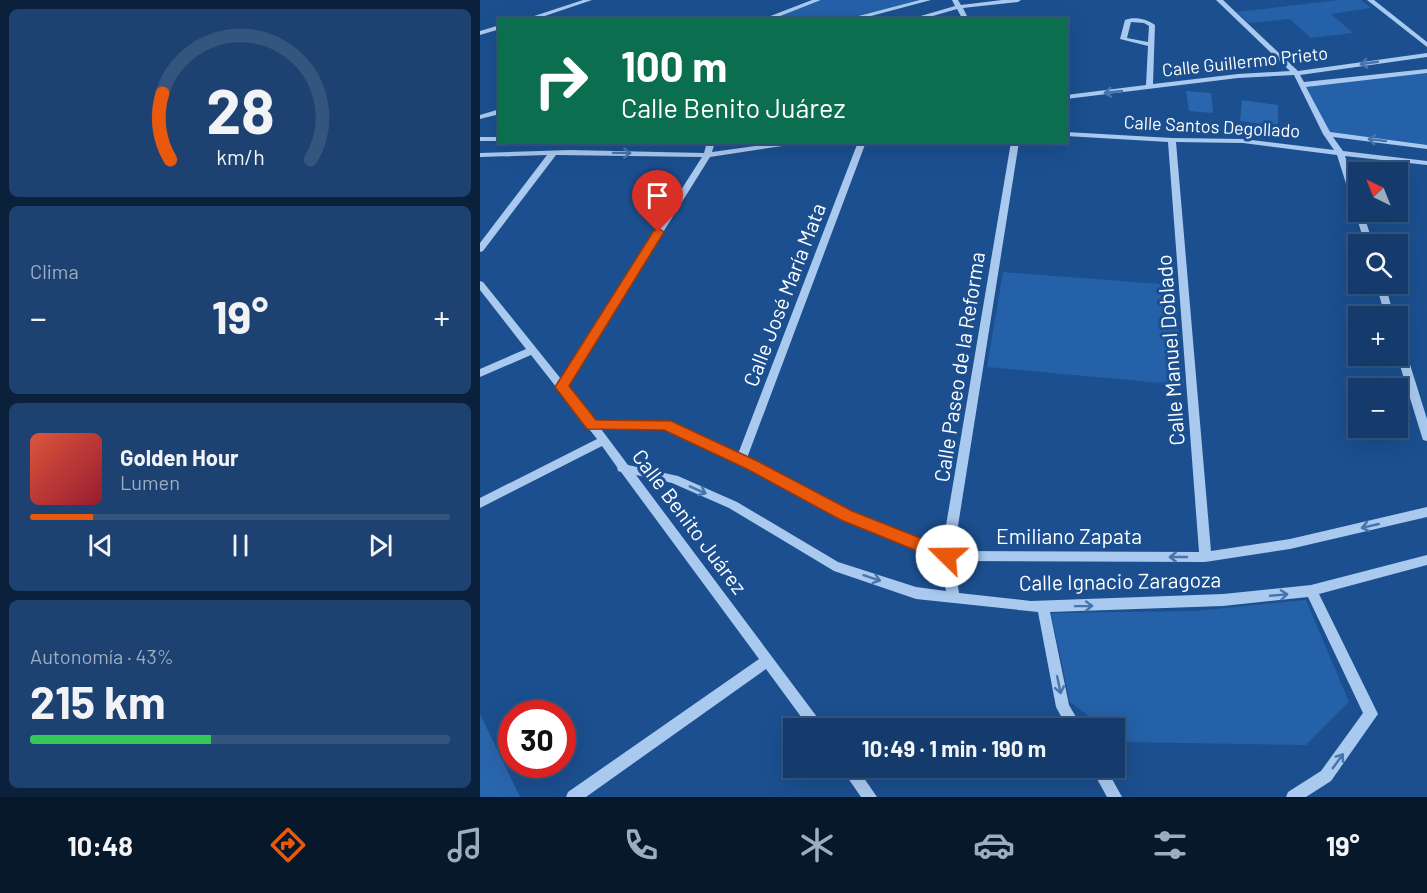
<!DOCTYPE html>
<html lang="es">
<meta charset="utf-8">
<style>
body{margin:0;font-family:Barlow,sans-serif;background:#1d4271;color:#f1f3f6;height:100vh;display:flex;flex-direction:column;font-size:22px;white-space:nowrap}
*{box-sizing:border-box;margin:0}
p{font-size:20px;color:#9dadc1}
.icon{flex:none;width:33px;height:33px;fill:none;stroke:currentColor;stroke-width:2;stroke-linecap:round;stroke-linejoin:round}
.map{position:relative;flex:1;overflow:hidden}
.side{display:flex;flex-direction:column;gap:9px;padding:9px;background:#0b203b;width:480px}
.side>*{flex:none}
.guide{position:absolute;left:18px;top:18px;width:570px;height:126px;border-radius:0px;box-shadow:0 6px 24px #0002,0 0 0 2px #33557e;background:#0b6e4f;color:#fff;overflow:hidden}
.needle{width:39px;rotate:317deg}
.buttons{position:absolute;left:868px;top:162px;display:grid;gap:12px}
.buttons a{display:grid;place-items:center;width:60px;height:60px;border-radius:0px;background:#143b6b;box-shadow:0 6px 24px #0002,0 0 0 2px #33557e;font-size:30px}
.speed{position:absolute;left:18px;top:700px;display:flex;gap:12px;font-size:30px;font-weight:700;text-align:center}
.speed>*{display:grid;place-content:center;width:78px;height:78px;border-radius:50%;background:#143b6b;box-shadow:0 6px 24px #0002,0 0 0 2px #33557e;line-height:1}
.speed .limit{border:9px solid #d22;background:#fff;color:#111}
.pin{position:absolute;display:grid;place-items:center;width:51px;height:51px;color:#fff;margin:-62px -26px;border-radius:50% 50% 50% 0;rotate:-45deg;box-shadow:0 0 6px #0007}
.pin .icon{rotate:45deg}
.me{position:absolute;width:66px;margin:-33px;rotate:292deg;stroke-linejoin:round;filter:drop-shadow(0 0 4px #0008)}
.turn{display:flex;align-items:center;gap:21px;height:126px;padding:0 24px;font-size:27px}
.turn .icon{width:78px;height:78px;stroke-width:2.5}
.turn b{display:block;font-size:42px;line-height:51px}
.big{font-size:45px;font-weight:700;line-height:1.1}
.side .tile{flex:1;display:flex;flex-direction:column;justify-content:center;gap:9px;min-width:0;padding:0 21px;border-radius:9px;background:#1d4271}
.side .dial{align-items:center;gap:0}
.dial svg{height:156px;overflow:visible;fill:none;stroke:#33557e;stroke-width:7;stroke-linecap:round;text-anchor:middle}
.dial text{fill:#f1f3f6;stroke:none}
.song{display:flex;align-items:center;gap:18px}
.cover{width:72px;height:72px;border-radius:9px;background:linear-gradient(135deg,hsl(10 70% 55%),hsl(350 70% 35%))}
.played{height:6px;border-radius:3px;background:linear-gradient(90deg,#ea580c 15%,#33557e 15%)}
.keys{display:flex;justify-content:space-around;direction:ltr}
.heat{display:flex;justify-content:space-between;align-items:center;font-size:33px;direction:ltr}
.charge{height:9px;border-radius:4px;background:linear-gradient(90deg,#34c759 43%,#33557e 0)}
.trip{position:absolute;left:303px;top:718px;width:342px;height:60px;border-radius:0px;background:#143b6b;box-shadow:0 6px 24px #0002,0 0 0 2px #33557e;font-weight:700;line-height:60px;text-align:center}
.tabs{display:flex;height:96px;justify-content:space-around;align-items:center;background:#08182b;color:#9dadc1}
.tabs .icon{width:42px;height:42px}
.tabs .selected{color:#ea580c}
.tabs b{font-size:27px;color:#f1f3f6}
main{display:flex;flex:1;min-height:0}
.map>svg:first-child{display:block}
</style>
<main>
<section class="side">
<div class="tile dial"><svg viewBox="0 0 100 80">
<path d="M14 69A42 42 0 1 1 86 69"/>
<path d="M14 69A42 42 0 0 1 10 35" stroke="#ea580c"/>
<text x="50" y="56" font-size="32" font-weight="700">28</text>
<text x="50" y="72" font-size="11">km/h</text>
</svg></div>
<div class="tile"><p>Clima</p>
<div class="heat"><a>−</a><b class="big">19°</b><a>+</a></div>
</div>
<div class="tile">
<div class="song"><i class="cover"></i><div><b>Golden Hour</b><p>Lumen</p></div></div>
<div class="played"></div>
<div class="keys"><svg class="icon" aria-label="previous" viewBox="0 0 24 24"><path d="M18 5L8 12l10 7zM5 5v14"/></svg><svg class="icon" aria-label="pause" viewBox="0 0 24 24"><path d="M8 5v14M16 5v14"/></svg><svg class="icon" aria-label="next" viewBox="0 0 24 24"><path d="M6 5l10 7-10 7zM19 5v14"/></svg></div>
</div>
<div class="tile"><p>Autonomía · 43%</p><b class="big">215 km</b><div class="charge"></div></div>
</section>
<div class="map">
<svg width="947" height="797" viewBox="0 0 947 797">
<rect width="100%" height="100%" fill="#1b4f8f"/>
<!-- green -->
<path fill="#2461a8" d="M342 0H447L362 19 287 20Z
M859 0H881L891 8 851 14 873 33 831 38 810 19 769 23 757 12Z
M947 71V147L847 134 821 85Z
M523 272 694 285 704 385 507 367Z
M826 600 869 702 826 745 644 742 635 735 634 729H626L590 702 571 613 715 611Z"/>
<!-- building -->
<path fill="#2a66ad" d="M706 91 731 93 733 113 709 111Z
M762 100 798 105V126L760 121Z
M0 714 40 797H0Z"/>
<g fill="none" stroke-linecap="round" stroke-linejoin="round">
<!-- minor -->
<path fill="#a9c9ee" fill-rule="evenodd" d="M103 0H112L53 20H42Z
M332 0H341L290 20H280Z
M440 0H451L376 20H363Z
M472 0H478L481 5 522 0H541L538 2 483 8 489 20H483L477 9 439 20H427L475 6Z
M736 0H743L818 71 947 53V57L820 75 824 82 947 69V73L826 87 850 132 947 145V149L853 137 863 151 947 161V165L865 156 879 199V212H883L893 244H885L857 155 763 143 696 142 731 551 810 539 947 507V517L810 549 725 562 474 561 479 593 551 601 743 594 831 585 947 555V565L839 594 898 714 851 781 826 797H806L808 792 841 771 883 713 828 597 743 606 570 612 589 705 603 729H588L576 707 558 612 436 599 354 571 249 508 192 483 156 475 346 729H330L286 669 106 797H86L88 792 279 659 141 472 138 471 137 467 122 446 0 508V498L117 439 51 355 0 377V369L46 349 0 290V281L3 282 81 379 222 157 76 155 3 251 0 252V243L67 155 0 157V153L90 150 224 153 227 142H235L232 152 304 142H329L230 157 87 386 115 421H186L258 454 378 142H386L267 458 371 512 462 549 531 142H539L474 551 719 552 688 142 586 136V132L692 138 763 139 854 150 843 134 814 75 758 78 586 99V95L666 85 668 46 640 39 645 20C654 16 667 19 675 25L673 84 758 74 810 71ZM651 22 664 23 669 26 668 42 647 38ZM121 429H185L268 468 363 518 461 559 466 591 436 587 358 562 257 502 198 476 148 465Z
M887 0H894L947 42V47Z
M20 25V29L0 35V31Z
M20 109V114L0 119V115Z
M0 137H20V141H0Z
M896 284H905L914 316H905Z
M918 339 923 342 947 419V441L943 440 942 437 917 356Z
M361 768H377L397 797H381Z
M611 768H626L642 797H627Z"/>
</g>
<!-- one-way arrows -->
<defs><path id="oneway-shaft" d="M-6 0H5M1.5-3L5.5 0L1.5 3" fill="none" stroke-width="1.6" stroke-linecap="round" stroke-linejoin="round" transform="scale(1.5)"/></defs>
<g stroke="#4674ac">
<use href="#oneway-shaft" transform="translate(889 63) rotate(172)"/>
<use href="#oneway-shaft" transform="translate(633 92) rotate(174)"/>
<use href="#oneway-shaft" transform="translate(897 140) rotate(-173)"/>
<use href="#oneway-shaft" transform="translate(142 153) rotate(1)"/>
<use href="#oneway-shaft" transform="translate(218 490) rotate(24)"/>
<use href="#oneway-shaft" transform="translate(890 526) rotate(167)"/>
<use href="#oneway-shaft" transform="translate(698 557) rotate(-180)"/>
<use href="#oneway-shaft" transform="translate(392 578) rotate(18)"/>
<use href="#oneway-shaft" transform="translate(799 595) rotate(-5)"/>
<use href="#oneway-shaft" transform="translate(604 606) rotate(-1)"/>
<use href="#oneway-shaft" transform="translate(579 685) rotate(78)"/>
<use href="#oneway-shaft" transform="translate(858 761) rotate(-54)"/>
</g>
<!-- route -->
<path fill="#ea580c" stroke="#983908" stroke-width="1.5" d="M178 228 184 232 89 386 116 420 191 421 277 461 372 511 473 551 475 556 473 561 467 563 462 561 361 520 267 469 184 430 107 429 75 387 173 232Z"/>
<g text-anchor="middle" stroke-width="6" stroke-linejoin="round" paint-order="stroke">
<!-- far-street labels -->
<g font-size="18" fill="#fff" stroke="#1b4f8f">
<text transform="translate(765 62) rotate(-6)" y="6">Calle Guillermo Prieto</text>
<text transform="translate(732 127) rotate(3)" y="6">Calle Santos Degollado</text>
</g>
<!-- street labels -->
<g font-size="21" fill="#fff" stroke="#1b4f8f">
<text transform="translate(305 295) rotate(-69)" y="7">Calle José María Mata</text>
<text transform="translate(691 350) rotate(-94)" y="7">Calle Manuel Doblado</text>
<text transform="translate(480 367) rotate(-81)" y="7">Calle Paseo de la Reforma</text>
<text transform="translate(209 522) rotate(53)" y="7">Calle Benito Juárez</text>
<text x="589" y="544">Emiliano Zapata</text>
<text transform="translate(640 582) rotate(-1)" y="7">Calle Ignacio Zaragoza</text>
</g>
</g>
</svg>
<div class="buttons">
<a><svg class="needle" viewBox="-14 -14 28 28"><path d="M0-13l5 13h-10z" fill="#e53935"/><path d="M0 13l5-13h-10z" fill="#9dadc1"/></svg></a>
<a><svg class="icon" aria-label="search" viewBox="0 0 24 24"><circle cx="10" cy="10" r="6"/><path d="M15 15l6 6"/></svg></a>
<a>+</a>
<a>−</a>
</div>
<div class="speed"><div class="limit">30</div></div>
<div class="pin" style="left:178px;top:232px;background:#d93025"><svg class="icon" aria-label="arrive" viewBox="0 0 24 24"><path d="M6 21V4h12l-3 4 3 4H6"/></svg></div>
<svg class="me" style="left:467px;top:556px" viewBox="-20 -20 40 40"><circle r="19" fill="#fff"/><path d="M0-13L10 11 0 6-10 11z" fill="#ea580c"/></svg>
<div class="trip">10:49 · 1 min · 190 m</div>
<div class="guide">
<div class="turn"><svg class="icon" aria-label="right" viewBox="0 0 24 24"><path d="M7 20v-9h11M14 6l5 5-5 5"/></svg><div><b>100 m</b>Calle Benito Juárez</div></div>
</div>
</div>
</main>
<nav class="tabs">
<b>10:48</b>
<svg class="icon selected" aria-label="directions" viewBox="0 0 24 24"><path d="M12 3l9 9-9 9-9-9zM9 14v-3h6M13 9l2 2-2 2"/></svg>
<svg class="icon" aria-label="music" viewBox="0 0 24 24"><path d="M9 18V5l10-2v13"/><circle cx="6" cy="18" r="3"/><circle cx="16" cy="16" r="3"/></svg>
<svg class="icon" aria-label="phone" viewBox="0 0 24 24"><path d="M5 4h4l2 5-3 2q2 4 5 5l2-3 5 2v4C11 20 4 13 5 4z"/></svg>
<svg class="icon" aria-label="climate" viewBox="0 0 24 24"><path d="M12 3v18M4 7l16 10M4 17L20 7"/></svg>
<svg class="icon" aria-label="car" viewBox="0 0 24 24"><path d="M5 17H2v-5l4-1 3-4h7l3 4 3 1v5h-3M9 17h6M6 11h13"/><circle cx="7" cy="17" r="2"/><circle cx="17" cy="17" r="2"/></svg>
<svg class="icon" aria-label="filters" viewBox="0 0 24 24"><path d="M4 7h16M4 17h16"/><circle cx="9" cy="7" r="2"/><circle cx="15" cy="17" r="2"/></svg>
<b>19°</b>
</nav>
